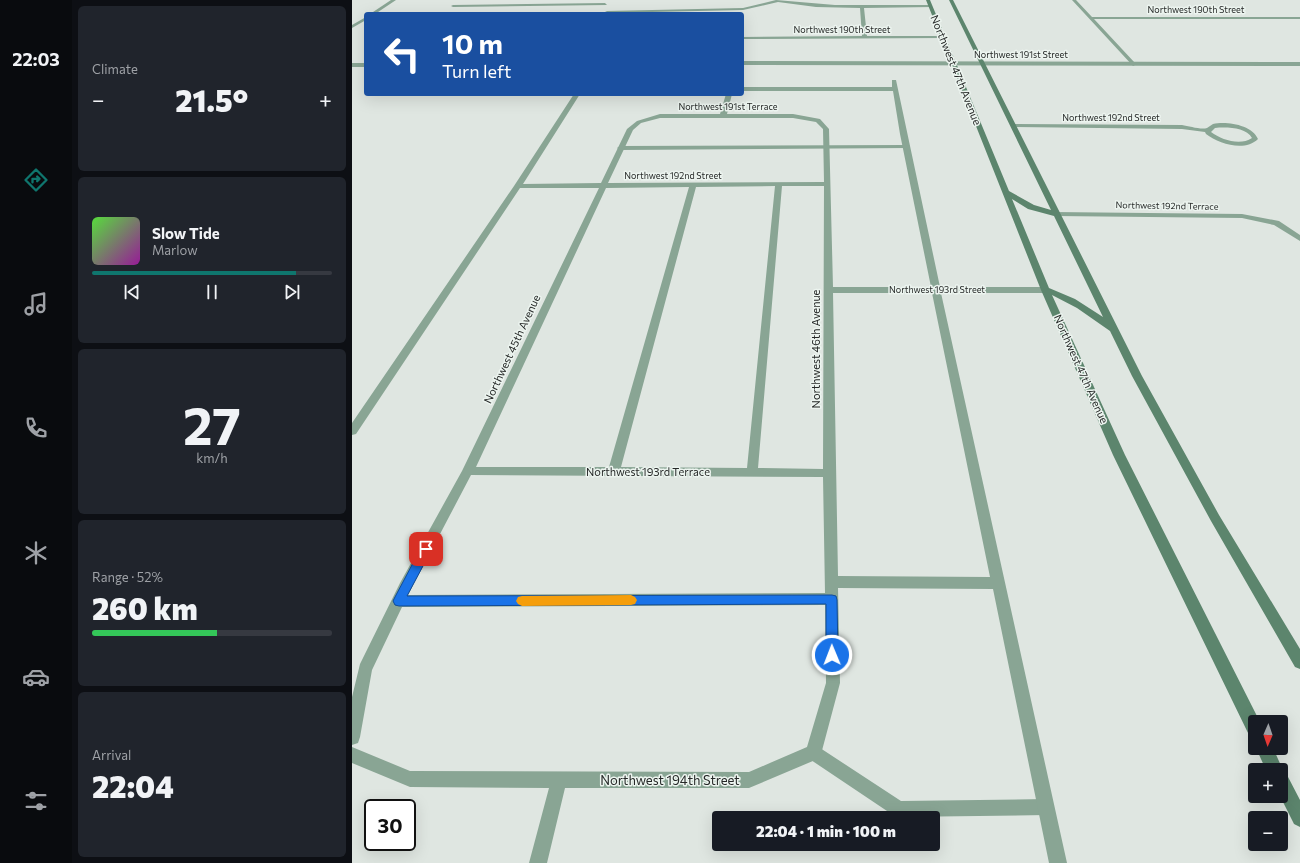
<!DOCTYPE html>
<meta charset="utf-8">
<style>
body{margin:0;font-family:Commissioner,sans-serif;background:#20242c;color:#f1f3f6;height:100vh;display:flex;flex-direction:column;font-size:15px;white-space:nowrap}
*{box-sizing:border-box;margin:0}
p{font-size:13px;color:#9ea1a6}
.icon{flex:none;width:22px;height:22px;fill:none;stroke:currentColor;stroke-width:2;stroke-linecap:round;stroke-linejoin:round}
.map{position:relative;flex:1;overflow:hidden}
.details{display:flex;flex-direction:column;gap:6px;padding:6px;background:#0d0f14;width:280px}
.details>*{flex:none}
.guide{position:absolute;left:12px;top:12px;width:380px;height:84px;border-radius:4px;box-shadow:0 4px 16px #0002;background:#1a4fa0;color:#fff;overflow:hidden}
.needle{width:26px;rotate:182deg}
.tools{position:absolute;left:896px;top:715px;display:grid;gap:8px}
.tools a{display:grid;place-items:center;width:40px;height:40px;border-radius:4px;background:#171b24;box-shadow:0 4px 16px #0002;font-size:20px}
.speed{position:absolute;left:12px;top:799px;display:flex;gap:8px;font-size:20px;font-weight:700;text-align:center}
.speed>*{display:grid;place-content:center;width:52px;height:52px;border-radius:50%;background:#171b24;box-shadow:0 4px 16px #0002;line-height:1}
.speed .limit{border:2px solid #111;border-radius:6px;background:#fff;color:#111}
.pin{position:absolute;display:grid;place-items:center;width:34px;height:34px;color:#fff;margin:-17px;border-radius:8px;box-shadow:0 2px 6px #0006}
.me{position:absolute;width:44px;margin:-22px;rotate:359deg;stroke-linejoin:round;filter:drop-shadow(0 0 3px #0008)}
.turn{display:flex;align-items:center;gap:14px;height:84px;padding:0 12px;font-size:18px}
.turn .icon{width:52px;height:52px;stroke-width:2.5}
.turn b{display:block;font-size:28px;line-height:34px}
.big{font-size:30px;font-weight:800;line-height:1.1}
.details .tile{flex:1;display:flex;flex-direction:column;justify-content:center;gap:6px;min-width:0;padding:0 14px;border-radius:6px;background:#20242c}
.details .dial{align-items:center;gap:0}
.dial b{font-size:52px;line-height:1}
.song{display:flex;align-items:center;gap:12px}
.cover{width:48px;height:48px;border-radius:6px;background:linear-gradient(135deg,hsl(110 70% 55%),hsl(300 70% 35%))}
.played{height:4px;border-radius:2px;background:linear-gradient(90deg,#0f766e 85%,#363941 85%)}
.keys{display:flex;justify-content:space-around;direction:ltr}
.heat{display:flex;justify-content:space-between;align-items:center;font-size:22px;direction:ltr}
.charge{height:6px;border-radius:3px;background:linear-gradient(90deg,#34c759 52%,#363941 0)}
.trip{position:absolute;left:360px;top:811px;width:228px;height:40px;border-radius:4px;background:#171b24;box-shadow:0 4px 16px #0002;font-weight:800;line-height:40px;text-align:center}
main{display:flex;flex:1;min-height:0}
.tab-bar{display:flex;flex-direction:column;width:72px;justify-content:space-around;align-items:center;background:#090b0e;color:#9ea1a6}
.tab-bar .icon{width:28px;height:28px}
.tab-bar .current{color:#0f766e}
.tab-bar b{font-size:18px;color:#f1f3f6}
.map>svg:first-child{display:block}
</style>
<main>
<nav class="tab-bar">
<b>22:03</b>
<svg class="icon current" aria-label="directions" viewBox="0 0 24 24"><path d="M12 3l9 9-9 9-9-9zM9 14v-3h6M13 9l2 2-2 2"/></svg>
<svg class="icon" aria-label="music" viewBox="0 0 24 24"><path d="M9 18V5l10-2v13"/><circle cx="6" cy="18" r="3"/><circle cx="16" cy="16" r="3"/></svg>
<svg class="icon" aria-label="phone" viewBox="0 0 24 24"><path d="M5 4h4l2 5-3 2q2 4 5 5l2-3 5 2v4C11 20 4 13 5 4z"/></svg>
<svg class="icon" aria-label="climate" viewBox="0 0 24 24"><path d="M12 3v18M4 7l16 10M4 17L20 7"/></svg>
<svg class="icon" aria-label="car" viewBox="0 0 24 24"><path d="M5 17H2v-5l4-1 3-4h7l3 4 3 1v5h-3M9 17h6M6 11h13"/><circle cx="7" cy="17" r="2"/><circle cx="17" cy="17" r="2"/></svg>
<svg class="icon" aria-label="filters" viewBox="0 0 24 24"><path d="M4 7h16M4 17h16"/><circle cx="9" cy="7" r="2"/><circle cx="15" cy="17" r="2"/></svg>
</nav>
<section class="details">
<div class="tile"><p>Climate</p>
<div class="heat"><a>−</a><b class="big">21.5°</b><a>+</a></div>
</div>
<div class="tile">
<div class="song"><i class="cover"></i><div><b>Slow Tide</b><p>Marlow</p></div></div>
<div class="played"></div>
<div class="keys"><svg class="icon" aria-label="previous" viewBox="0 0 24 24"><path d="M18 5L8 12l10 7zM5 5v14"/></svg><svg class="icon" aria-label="pause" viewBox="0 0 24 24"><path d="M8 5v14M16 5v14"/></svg><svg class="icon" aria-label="next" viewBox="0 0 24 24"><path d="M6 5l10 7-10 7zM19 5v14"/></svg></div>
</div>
<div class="tile dial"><b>27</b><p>km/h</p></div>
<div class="tile"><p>Range · 52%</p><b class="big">260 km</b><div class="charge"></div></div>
<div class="tile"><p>Arrival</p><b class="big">22:04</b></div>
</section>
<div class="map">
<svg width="948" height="863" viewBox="0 0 948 863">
<rect width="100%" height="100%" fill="#dfe6e1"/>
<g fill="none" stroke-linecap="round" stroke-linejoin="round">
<!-- service -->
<path fill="#89a594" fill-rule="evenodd" d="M554 145 557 147 556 148 268 150 265 148 268 146Z
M462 744 549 801 694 799 700 801 702 807 700 813 694 815 547 817 541 815 456 758 454 752 456 746Z"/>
<!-- minor -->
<path fill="#89a594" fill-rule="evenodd" d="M39 0H44L23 14H18Z
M424 0 483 5H578L580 7 512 8 515 36H591L593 37 591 38 390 39V37L510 36 508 8 464 7 426 2 391 10 255 13 253 12 255 11 391 8Z
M720 0H724L740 17H948V19H742L783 63V65L781 66Z
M253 3 255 5 101 7 99 6 101 5Z
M14 17V20L0 28V25Z
M540 80H544L588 287H693L697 290 693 293H589L715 863H697L641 589 486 588 488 683 468 758 397 788H213L195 863H177L197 788 58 787 0 763V747L58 771 397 772 455 747 474 683 473 605 50 607 20 670 8 737 6 743 0 745V697L8 664 48 583 110 471 247 188H168L4 434 0 435V423L162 186 222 94H228L171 184 249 183 275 129 285 121 308 114H368L374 94H380L375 114H441L468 119 477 129 481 287H579L548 134 541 91H390V87H540ZM308 118H441L464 122 471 129 472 182 256 183 281 130 289 123ZM423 186 395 468 269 467 344 187ZM430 186H472L471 469 406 468ZM337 187 257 467H124L254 188ZM481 293H580L638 577 486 576ZM119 475 471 477 473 593 56 595Z
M662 124 830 125C837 126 849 130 855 128 857 127 859 125 861 124 875 121 900 125 906 139 893 152 867 144 854 134L853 132 830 129 660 127V125ZM863 128C874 127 894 127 900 138 888 146 870 140 859 132Z
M701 212 890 214 927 221 948 235V241L922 225 890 218 704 216 700 214Z"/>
<!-- tertiary -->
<path fill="#89a594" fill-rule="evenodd" d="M390 61 948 62V66L390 65Z
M0 63H14V67H0Z"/>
<!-- secondary -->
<path fill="#5c856d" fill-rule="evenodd" d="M574 0H578L657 191 682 205 699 210 597 0H601L790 376 867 515 948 649V669L943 667 859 521 780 376 758 331 725 308 700 295 773 455 908 722H903V737L897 735 761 455 689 290ZM660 199 676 209 702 216 751 317 723 299 697 288Z
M904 748H921L931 770 930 773 935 775 948 800V827L942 824 928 796 929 770H914Z"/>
</g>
<!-- route -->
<path fill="#1a73e8" stroke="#114b97" d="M74 544 78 546 80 549 55 596 480 595 484 596 485 600 486 655 485 659 480 661 476 659 474 655V604L47 606 43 605 41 601 43 597 70 546Z"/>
<!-- slow -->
<path fill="#f59e0b" d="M279 595 283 597 285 600 283 604 279 605 170 606 166 604 164 601 166 597 170 596Z"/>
<g text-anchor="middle" stroke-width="3" stroke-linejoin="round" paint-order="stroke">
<!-- far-street labels -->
<g font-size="9" fill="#252827" stroke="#ecf4ef">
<text x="844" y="13">Northwest 190th Street</text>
<text x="490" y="33">Northwest 190th Street</text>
<text x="669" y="58">Northwest 191st Street</text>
<text x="376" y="110">Northwest 191st Terrace</text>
<text x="759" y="121">Northwest 192nd Street</text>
<text x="321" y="179">Northwest 192nd Street</text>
<text transform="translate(815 206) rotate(1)" y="3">Northwest 192nd Terrace</text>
<text x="585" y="293">Northwest 193rd Street</text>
</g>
<!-- street labels -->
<g font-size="11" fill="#252827" stroke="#ecf4ef">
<text transform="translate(604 70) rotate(68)" y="4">Northwest 47th Avenue</text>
<text transform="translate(160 349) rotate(-65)" y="4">Northwest 45th Avenue</text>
<text transform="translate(464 349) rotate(-90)" y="4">Northwest 46th Avenue</text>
<text transform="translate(729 369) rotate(66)" y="4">Northwest 47th Avenue</text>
<text x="296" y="476">Northwest 193rd Terrace</text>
</g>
<!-- near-street labels -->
<g font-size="13" fill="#252827" stroke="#ecf4ef">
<text x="318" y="785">Northwest 194th Street</text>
</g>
</g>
</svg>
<div class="tools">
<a><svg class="needle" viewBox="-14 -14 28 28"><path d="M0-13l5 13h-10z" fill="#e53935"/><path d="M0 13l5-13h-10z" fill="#9ea1a6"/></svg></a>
<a>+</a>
<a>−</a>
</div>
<div class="speed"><div class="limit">30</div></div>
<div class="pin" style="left:74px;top:549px;background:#d93025"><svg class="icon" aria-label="arrive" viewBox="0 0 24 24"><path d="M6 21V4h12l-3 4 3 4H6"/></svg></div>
<svg class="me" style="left:480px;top:655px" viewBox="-20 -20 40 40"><circle r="17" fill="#1a73e8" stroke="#fff" stroke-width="3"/><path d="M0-11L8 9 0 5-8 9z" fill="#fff"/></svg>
<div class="trip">22:04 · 1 min · 100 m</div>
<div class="guide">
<div class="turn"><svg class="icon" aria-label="left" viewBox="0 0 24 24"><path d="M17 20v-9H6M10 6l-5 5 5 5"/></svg><div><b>10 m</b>Turn left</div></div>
</div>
</div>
</main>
